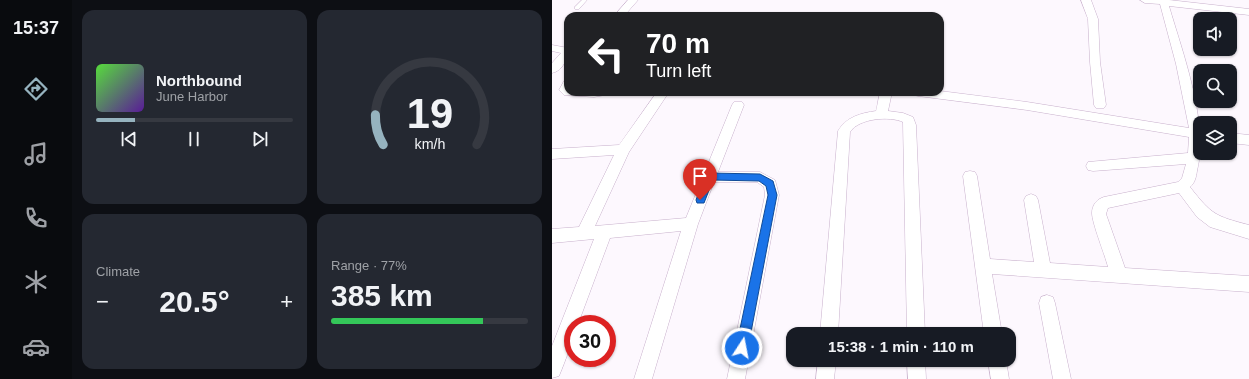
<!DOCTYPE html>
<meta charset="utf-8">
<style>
body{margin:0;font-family:Arial,sans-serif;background:#242831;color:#f1f3f6;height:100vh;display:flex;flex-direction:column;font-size:15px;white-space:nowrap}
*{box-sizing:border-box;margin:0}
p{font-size:13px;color:#9ea1a6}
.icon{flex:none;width:22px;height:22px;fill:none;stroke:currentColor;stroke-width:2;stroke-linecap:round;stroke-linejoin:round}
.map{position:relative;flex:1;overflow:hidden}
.drawer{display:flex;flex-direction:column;gap:10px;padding:10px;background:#0d0f14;width:480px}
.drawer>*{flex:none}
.banner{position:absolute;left:12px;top:12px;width:380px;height:84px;border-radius:12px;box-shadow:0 1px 3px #0004;background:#202124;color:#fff;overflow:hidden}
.tools{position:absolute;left:641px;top:12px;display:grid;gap:8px}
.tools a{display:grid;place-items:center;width:44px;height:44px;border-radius:8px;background:#171b24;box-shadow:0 1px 3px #0004;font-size:20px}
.speed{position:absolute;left:12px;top:315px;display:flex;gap:8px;font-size:20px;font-weight:700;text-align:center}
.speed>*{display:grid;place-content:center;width:52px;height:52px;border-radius:50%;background:#171b24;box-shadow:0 1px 3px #0004;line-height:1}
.speed .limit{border:6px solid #d22;background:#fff;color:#111}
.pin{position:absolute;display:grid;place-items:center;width:34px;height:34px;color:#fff;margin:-41px -17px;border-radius:50% 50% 50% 0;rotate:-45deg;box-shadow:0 0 4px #0007}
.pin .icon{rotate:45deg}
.me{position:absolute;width:44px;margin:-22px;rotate:11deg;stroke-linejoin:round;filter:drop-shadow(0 0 3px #0008)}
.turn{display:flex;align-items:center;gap:14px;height:84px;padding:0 16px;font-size:18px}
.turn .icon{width:52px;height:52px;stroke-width:2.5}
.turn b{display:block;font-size:28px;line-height:34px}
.big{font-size:30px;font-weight:700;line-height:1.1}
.drawer .tile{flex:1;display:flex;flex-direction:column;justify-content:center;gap:6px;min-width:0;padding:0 14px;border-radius:12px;background:#242831}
.drawer .dial{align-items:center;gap:0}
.dial svg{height:104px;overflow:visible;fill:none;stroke:#363941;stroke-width:7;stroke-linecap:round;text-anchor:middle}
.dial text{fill:#f1f3f6;stroke:none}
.song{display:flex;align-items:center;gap:12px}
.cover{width:48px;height:48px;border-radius:6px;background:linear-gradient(135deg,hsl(110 70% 55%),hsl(270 70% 35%))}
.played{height:4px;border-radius:2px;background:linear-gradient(90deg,#96b3bf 20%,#363941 20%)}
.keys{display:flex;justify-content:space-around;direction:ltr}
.heat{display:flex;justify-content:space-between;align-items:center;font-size:22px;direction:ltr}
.charge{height:6px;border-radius:3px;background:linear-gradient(90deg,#34c759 77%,#363941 0)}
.drawer .tiles{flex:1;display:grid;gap:10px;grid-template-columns:repeat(2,1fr)}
.trip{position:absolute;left:234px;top:327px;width:230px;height:40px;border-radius:12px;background:#171b24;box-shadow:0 1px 3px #0004;font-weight:700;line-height:40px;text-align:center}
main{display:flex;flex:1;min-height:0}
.menu{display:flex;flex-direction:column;width:72px;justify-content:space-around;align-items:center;background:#090b0e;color:#9ea1a6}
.menu .icon{width:28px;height:28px}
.menu .current{color:#96b3bf}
.menu b{font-size:18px;color:#f1f3f6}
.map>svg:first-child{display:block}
</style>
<main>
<nav class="menu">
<b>15:37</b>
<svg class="icon current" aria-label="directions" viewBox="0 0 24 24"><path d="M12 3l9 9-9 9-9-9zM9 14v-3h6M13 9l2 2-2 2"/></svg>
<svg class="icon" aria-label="music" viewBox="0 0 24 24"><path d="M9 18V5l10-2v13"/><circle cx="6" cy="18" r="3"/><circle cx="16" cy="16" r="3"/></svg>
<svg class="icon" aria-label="phone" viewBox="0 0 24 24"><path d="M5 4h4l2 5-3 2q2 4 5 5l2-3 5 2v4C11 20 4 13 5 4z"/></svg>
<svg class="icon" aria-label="climate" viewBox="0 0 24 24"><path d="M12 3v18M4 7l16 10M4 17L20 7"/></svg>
<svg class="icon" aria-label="car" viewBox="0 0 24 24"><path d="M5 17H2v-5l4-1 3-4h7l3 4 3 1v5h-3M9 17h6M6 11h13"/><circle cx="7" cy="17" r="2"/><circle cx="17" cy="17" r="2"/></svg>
</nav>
<section class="drawer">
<div class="tiles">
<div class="tile">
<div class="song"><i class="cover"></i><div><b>Northbound</b><p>June Harbor</p></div></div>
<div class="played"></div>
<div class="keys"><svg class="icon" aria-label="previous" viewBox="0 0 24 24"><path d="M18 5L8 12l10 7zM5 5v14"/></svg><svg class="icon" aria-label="pause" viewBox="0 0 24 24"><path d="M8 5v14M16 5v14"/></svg><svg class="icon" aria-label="next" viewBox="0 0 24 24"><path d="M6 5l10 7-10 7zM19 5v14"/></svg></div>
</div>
<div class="tile dial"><svg viewBox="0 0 100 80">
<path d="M14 69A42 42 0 1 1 86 69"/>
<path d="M14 69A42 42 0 0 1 8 46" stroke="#96b3bf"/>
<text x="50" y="56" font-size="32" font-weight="700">19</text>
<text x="50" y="72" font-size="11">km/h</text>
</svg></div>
<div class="tile"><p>Climate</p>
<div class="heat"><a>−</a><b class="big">20.5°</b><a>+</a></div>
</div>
<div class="tile"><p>Range · 77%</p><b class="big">385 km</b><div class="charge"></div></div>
</div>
</section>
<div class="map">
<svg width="697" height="379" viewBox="0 0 697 379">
<rect width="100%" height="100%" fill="#fdf8fe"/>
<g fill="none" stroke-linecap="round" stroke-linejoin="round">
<defs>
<path id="service" d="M30 0H35L27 9H23V7Z"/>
<path id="minor" d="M76 0H86L72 16H62Z
M529 0H539L546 19 548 62 554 105 552 108H544L542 105 538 62 536 19Z
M588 0H617L697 9V15L617 6C631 54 657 123 645 171 644 177 643 183 638 187 660 215 663 216 697 225V239L658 227 645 217 627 193 556 208 554 214 573 268 697 276V292L440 274 450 334H432L411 176 413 172 418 171 423 172 425 176 438 259 482 262 472 200 474 196 479 194 484 196 486 200 498 263 556 267C553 255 540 223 540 213 540 205 545 199 552 197L626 182 630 178 634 164 541 171 536 170 534 166 536 162 636 153 637 137 475 110 366 96 362 95 360 92 388 91 475 102 637 128 624 64 608 4 593 3Z
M0 45 16 48C16 58 11 71 0 73V63L9 53 0 51Z
M16 80V92H55L53 95 42 97 12 95 7 90 12 81Z
M105 92H117L77 152 43 226 134 218 180 105 182 102H190L192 105 166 172H208L223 180 227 195 193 379H175L213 195 212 187 205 182H162L146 224 100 379H82L129 231 58 238 26 324H21C21 342 14 359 7 376L0 378V346L42 239 0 243V229L27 227 62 155 0 159V149L67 145Z
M328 92H340L336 111 351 113 361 117 364 125 373 334H355L351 122C338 116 307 118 298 132L286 334H268L286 131C294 117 309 113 324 111Z
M678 133 697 135V145L678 143Z
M495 295 501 297 503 303 519 379H501L487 303 489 297Z
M266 360H284L282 379H264Z
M355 360H373L374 379H356Z
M436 360H454L457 379H439Z"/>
</defs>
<!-- service casing -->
<use href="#service" stroke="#c8b0cc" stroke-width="1"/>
<!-- minor casing -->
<use href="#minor" stroke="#c8b0cc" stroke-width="1"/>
<!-- service -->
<use href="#service" fill="#fff" fill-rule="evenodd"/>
<!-- minor -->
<use href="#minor" fill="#fff" fill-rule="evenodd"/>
</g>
<!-- route -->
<path fill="#1a73e8" stroke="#114b97" d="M158 173 208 174 221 181 225 195 196 348 194 352 190 354 186 352 184 348 216 195 214 186 207 181 161 180 152 203H145L144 200 153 176Z"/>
</svg>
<div class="tools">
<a><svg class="icon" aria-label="sound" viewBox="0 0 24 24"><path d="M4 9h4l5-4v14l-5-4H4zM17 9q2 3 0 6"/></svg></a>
<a><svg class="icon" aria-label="search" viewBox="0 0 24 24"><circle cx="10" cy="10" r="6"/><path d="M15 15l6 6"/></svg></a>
<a><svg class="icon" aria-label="layers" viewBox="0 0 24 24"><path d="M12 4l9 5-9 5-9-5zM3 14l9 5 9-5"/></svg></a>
</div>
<div class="speed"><div class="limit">30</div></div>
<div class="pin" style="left:148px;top:200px;background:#d93025"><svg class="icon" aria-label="arrive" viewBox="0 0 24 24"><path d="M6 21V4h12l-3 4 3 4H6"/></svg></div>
<svg class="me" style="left:190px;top:348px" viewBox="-20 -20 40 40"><circle r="17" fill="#1a73e8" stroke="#fff" stroke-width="3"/><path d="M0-11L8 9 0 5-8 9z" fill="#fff"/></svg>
<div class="trip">15:38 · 1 min · 110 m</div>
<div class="banner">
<div class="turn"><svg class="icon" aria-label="left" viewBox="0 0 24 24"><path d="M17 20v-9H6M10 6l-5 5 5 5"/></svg><div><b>70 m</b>Turn left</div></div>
</div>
</div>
</main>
